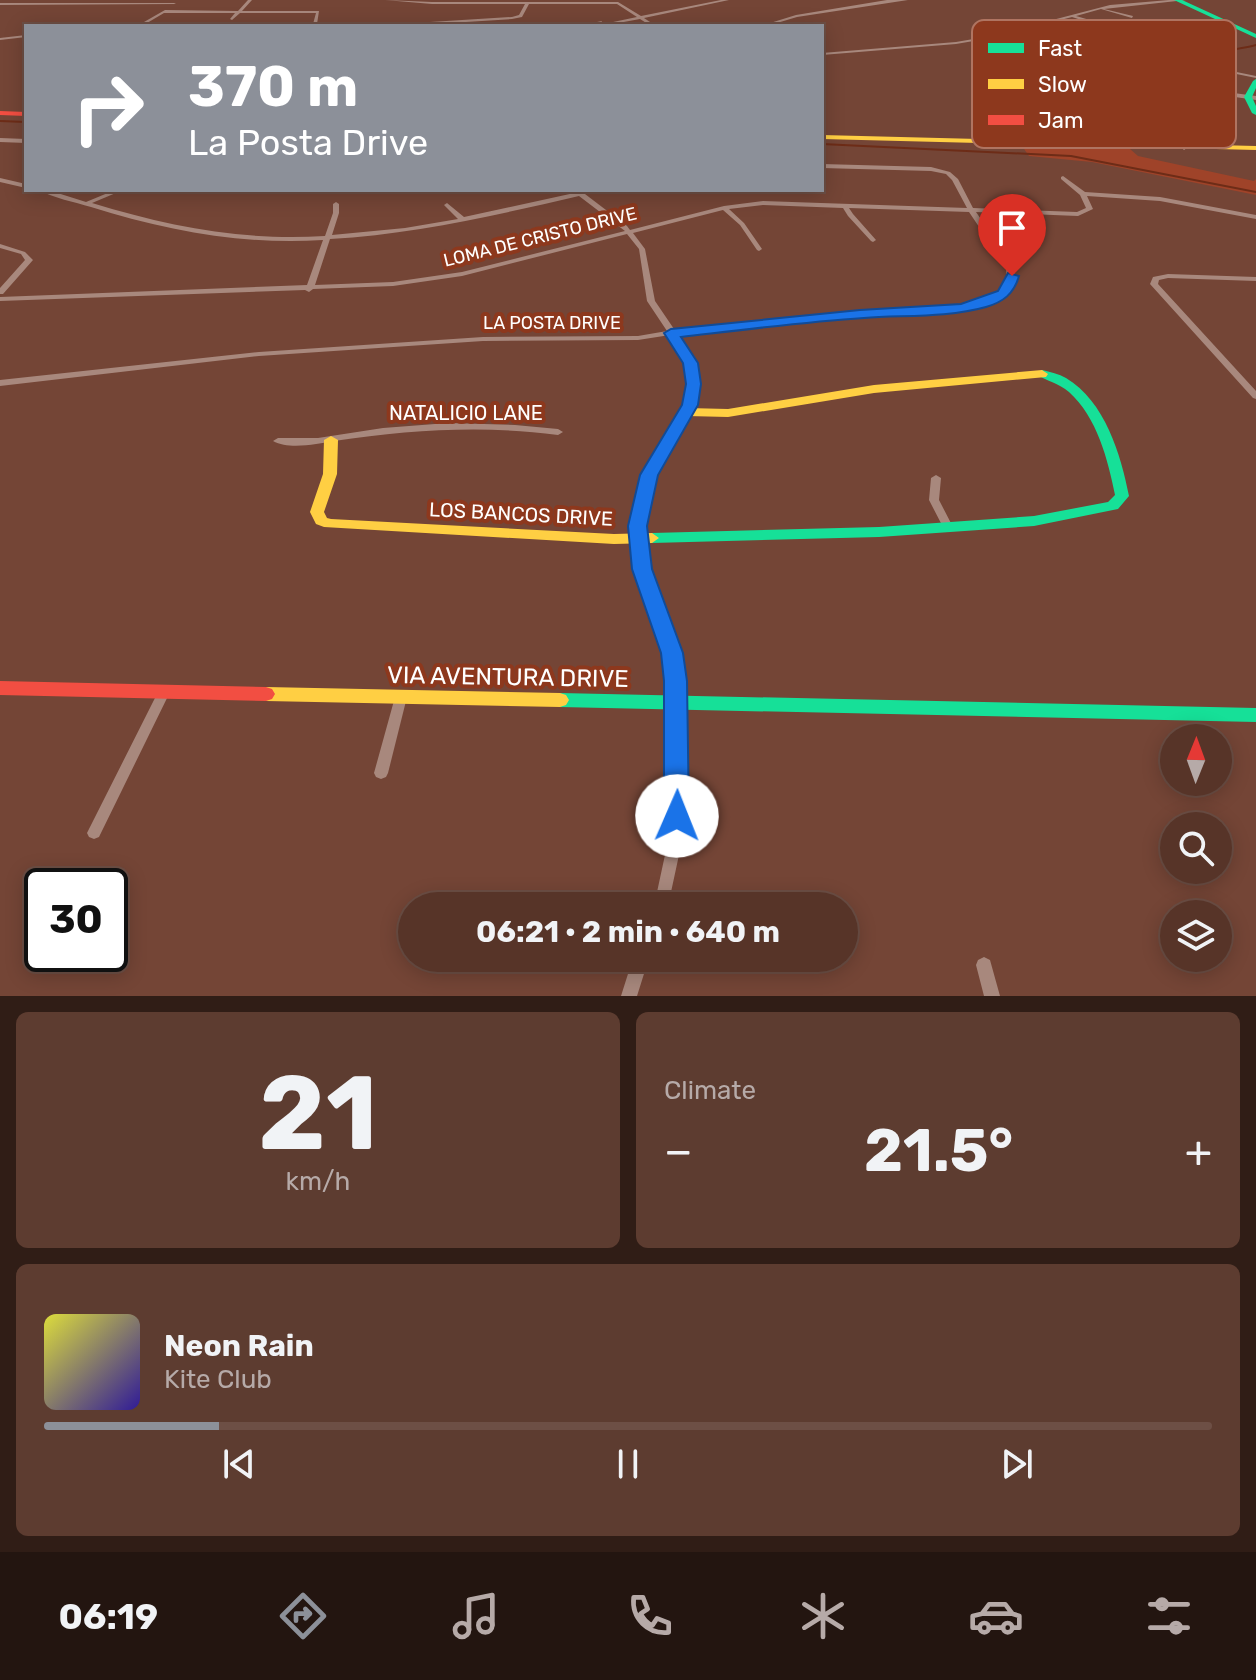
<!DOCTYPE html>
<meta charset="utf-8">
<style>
body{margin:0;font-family:Rubik,sans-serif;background:#5d3c30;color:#f1f3f6;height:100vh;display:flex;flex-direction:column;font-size:30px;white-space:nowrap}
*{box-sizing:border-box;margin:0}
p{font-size:26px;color:#b6aaa8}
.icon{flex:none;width:44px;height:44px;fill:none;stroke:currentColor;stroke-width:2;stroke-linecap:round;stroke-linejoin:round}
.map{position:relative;height:996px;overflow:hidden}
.sheet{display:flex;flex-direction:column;gap:16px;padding:16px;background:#301d16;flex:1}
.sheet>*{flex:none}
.banner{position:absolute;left:24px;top:24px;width:800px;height:168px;border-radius:0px;box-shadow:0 4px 20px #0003,0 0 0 2px #6d4f45;background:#8c9099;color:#fff;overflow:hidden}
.needle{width:52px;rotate:1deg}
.buttons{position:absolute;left:1160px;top:724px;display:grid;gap:16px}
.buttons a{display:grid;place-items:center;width:72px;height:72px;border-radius:50%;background:#573428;box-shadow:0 4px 20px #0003,0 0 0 2px #6d4f45;font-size:40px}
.speed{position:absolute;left:24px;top:868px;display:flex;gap:16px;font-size:40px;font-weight:700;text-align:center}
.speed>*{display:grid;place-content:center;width:104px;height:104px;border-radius:50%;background:#573428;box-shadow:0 4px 20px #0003,0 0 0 2px #6d4f45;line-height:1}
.speed .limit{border:4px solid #111;border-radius:12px;background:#fff;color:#111}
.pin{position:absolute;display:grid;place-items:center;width:68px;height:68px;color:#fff;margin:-82px -34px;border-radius:50% 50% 50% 0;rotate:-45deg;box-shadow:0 0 8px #0007}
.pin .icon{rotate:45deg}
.me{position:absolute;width:88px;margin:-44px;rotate:1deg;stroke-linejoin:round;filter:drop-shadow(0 0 6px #0008)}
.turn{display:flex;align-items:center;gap:28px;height:168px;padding:0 32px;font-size:36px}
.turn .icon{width:104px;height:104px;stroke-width:2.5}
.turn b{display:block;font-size:56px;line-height:68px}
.big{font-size:60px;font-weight:700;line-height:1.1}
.sheet .widget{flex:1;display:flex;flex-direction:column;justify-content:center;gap:12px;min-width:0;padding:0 28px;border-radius:12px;background:#5d3c30}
.sheet .dial{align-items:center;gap:0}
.dial b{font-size:104px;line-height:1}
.song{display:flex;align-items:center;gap:24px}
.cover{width:96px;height:96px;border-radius:12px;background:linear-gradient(135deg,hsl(60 70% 55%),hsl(250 70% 35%))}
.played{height:8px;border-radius:4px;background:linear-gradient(90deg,#8c9099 15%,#6d4f45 15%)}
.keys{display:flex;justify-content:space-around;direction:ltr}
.heat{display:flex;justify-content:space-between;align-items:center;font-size:44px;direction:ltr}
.sheet .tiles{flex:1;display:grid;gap:16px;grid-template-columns:1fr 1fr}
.widget:last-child{grid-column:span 2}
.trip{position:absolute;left:398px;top:892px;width:460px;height:80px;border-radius:40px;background:#573428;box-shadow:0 4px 20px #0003,0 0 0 2px #6d4f45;font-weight:700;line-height:80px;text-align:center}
.menu{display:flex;height:128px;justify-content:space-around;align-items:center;background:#231510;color:#b6aaa8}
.menu .icon{width:56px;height:56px}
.menu .on{color:#8c9099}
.menu b{font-size:36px;color:#f1f3f6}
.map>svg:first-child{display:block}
</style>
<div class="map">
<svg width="1256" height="996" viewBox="0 0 1256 996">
<rect width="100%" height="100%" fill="#744536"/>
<!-- green -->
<path fill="#9f4329" d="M1022 146 1130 149 1138 156 1254 181 1256 179V195L1092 162 1029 156Z"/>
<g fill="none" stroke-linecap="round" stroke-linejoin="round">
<!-- stream -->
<path stroke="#6d2c17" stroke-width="2" d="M0 121 26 122
M1051 141 1112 115C1116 106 1115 94 1120 85 1137 58 1225 54 1256 45
M822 144 1071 156 1256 192"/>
<!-- street -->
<path fill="#a8887d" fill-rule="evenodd" d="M248 0H252L242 11H319L317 24H398L512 17 519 15 525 4H432L385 0 432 2H618L641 16 721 0H729L644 18 656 26H651L640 19 602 26H594L637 17 617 4H529L522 17 512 19 402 26H303L305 24H313L316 13H240L232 20 230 19 235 13H164L142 26H137L165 10 238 11Z
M887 0H908L797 17 767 26H760L796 15Z
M1169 0H1186L1104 9 1133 16 1132 18 1101 9 1076 16 1107 25 1134 49 1126 57 1043 100 1041 97 1122 55 1129 49 1103 27 1072 17 991 38 956 44 822 55V53L956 42 991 36 1110 5Z
M0 3H174L176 4 0 5Z
M602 21 601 23 580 26 582 25Z
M26 35V37L0 40V38Z
M1212 67 1256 76V78L1212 69Z
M822 71H825V72L822 73Z
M1181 86 1256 96V100L1179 89Z
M1177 116 1209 121 1206 123 1178 120 1167 129 1186 147 1187 148 1184 150 1161 129Z
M0 138 26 139V143L0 142Z
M822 164 931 167 950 172 958 179 973 208 1077 212 1086 208 1080 195 1061 179V177L1063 176 1085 192 1160 197 1256 215V219L1160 201 1087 196 1093 209 1078 216 976 212 1014 267 1015 282 1006 296 987 305 961 310 860 316 677 334 691 355 697 384 691 412 654 475 642 526 647 569 674 635 681 681 685 791 682 841 668 906H654L668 841 671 791 669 681 662 635 637 569 632 526 644 475 683 412 689 384 683 355 670 335 638 340 483 341 259 356 0 386V380L259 352 483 337 638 336 667 331 647 301 639 249 627 234 462 276 393 286 313 289 309 292 305 290 0 301V297L307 285 323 240C242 245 168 231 91 207 74 202 54 198 38 190H48L86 202 115 190H123L92 203C171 227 243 241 325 236L333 213V204L336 202 339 204V213L332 235 405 228 458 219 444 205 447 203 464 217 588 190H599L585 194 627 226 630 230 724 206 763 201 967 208 952 180 946 174 931 171 822 168ZM579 196 625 231 462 272 393 282 315 285 330 239C414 234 497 215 579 196ZM763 205 843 208 848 216 871 241 873 242 876 240 853 214 849 208 969 212 1006 267 1007 282 1000 292 982 301 961 306 860 312 674 329 655 301 645 249 633 233 723 210 740 225 757 250 759 251 762 249 744 223 729 209Z
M0 178 26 184V188L0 182Z
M0 244 25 252 33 260 3 294H0V288L25 260 21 254 0 248Z
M1168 274 1256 277V281L1168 278 1159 280 1158 284 1256 391V399L1253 398 1150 284 1153 277Z
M448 423 515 425 558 429 563 432 558 435C481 425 411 430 334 441 317 444 289 450 273 441L278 438H318L383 428Z
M936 475 941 478 939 500 954 529 949 532 944 529 929 500 931 478Z
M164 687 168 689 170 692 99 837 94 839 89 837 87 833 89 829 158 692 160 689Z
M401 692 405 694 407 697 388 773 386 777 381 779 376 777 374 773 395 697 397 694Z
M984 957 990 960 1000 996H984L976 965 978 960Z
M633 958H649L637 996H621Z"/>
<!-- fast -->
<path fill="#16e098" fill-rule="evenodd" d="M1174 0H1182L1256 34V38Z
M1256 79V88L1252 97 1256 106V115L1252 113 1244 97 1253 81Z
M1042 370C1050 372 1059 374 1066 378 1105 401 1121 455 1129 496L1118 509 1034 526 879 537 652 543 645 538 652 533 879 527 1034 516 1108 502 1115 495C1108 460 1097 417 1069 392 1059 383 1046 381 1036 374Z
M560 693 1256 708V722L560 707 554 705 551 700 554 695Z"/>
<!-- slow -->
<path fill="#ffcf43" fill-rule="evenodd" d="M822 135 1256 146V150L822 139Z
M1042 370 1048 374 1046 377 874 393 728 417 687 416 681 412 687 408 728 409 874 385Z
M331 436 338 440 337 474 324 512 327 518 331 519 614 534 652 533 659 538 652 543 614 544 324 527 316 524 310 512 323 474 324 440Z
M266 687 560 693 566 695 569 700 566 705 560 707 266 701 260 699 257 694 260 689Z"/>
<!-- jam -->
<path fill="#f24e42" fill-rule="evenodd" d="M0 111 26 112V116L0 115Z
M0 681 266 687 272 689 275 694 272 699 266 701 0 695Z"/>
</g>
<!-- route -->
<path fill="#1a73e8" stroke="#114b97" stroke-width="2" d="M1008 273 1019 276C1014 294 1003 302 986 307 947 318 903 315 864 318 803 322 741 330 681 337L698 363 701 384 698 405 658 475 647 526 652 569 683 653 687 681 689 816 686 824 677 827 668 824 664 816V681L661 653 632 569 628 526 640 475 682 405 686 384 683 363 664 333 671 329 860 310 961 304 998 291Z"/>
<g text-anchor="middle" stroke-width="8" stroke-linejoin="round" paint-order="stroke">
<!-- far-street labels -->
<g font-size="18" fill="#fff" stroke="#8d381d">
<text transform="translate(540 237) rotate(-14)" y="6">LOMA DE CRISTO DRIVE</text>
<text x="552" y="329">LA POSTA DRIVE</text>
</g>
<!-- street labels -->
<g font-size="20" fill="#fff" stroke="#8d381d">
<text x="466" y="420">NATALICIO LANE</text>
<text transform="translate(521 514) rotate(3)" y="7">LOS BANCOS DRIVE</text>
</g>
<!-- near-street labels -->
<g font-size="24" fill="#fff" stroke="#8d381d">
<text transform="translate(508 677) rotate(1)" y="8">VIA AVENTURA DRIVE</text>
</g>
</g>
<!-- legend -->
<rect x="972" y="20" width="264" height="128" rx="12" fill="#8d381d" stroke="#af7461" stroke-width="2"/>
<rect x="988" y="43" width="36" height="10" fill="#16e098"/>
<rect x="988" y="79" width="36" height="10" fill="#ffcf43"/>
<rect x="988" y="115" width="36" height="10" fill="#f24e42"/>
<g font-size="22" fill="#fff">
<text x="1038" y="56">Fast</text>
<text x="1038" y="92">Slow</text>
<text x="1038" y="128">Jam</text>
</g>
</svg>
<div class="buttons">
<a><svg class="needle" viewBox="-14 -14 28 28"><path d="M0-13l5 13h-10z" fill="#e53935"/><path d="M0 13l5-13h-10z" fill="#b6aaa8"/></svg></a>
<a><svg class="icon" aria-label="search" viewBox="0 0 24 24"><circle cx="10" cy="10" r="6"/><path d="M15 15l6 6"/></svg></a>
<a><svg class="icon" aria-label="layers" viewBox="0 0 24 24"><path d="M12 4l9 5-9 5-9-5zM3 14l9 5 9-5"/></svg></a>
</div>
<div class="speed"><div class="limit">30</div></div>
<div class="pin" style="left:1012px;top:276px;background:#d93025"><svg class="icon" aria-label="arrive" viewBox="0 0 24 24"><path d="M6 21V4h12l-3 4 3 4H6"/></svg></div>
<svg class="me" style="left:677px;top:816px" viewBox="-20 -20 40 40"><circle r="19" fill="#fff"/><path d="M0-13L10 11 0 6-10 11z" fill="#1a73e8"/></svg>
<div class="trip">06:21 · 2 min · 640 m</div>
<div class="banner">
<div class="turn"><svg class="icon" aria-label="right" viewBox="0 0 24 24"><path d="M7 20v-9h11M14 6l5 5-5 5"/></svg><div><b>370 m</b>La Posta Drive</div></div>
</div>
</div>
<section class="sheet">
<div class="tiles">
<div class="widget dial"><b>21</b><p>km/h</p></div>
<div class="widget"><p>Climate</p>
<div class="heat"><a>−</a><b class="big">21.5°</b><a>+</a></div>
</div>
<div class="widget">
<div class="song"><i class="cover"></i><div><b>Neon Rain</b><p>Kite Club</p></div></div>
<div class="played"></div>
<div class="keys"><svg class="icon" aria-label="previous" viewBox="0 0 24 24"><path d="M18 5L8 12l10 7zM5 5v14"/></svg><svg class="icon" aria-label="pause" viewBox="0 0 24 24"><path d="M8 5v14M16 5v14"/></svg><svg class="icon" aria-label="next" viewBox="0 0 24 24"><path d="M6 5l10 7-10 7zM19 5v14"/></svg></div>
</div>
</div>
</section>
<nav class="menu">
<b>06:19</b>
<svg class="icon on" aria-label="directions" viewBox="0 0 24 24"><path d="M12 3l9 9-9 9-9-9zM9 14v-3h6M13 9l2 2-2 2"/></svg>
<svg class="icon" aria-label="music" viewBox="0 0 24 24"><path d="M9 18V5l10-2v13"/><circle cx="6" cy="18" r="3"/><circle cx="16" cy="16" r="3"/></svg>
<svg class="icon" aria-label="phone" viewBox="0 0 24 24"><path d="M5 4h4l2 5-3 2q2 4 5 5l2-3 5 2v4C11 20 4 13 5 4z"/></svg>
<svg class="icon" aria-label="climate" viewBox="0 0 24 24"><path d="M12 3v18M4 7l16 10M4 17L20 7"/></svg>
<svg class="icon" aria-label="car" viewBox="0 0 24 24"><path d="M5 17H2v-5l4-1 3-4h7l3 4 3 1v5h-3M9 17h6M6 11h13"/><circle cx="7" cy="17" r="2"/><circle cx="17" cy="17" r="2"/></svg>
<svg class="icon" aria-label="filters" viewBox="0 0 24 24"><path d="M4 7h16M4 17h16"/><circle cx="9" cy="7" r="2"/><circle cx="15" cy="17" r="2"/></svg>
</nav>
